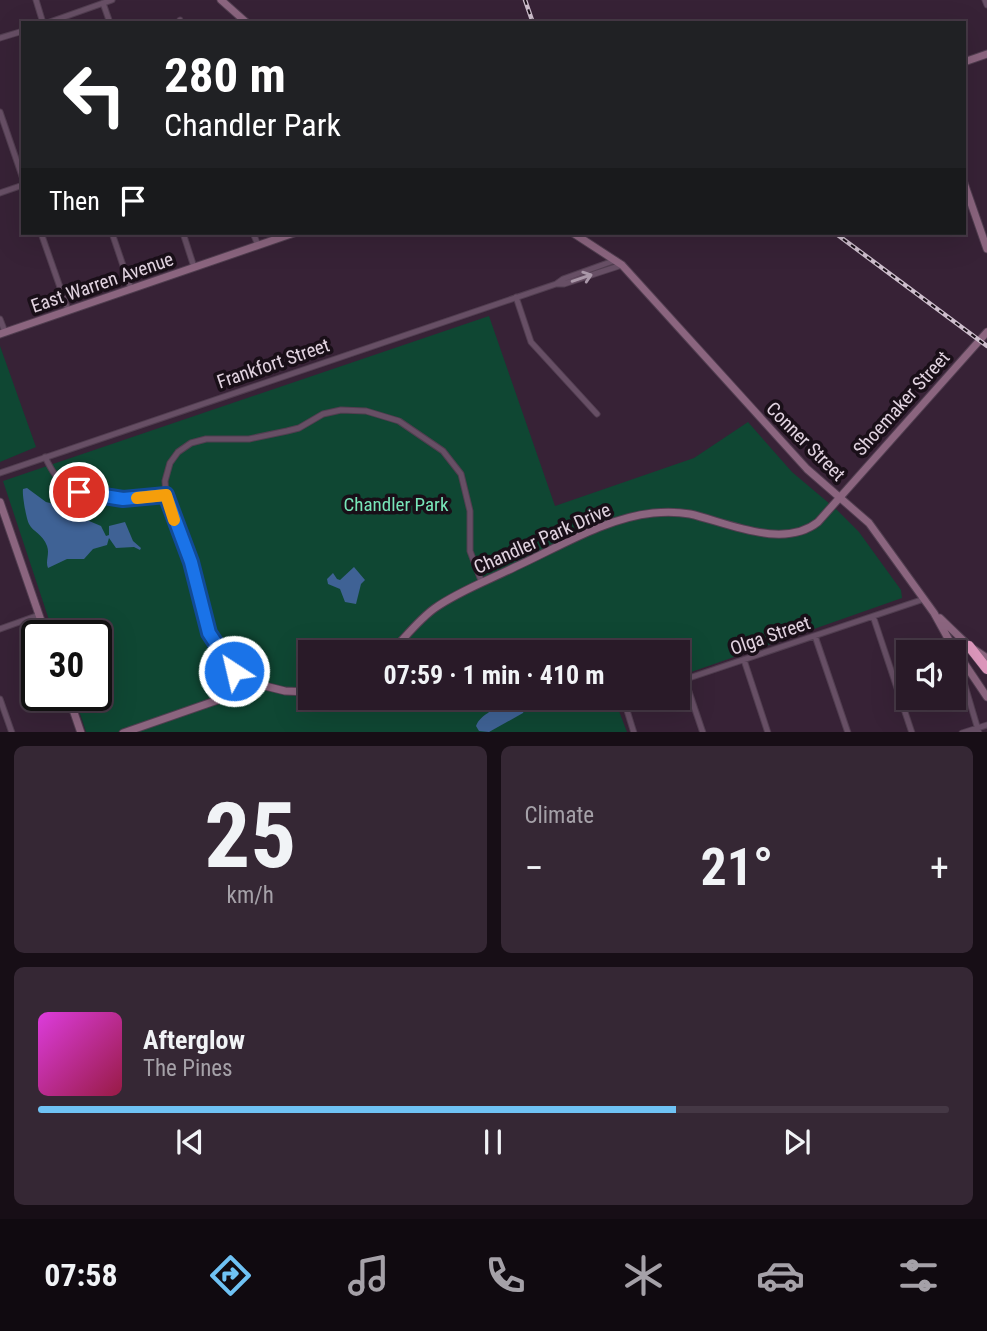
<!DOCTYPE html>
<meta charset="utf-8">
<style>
body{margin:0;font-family:"Roboto Condensed",sans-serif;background:#352734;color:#f1f3f6;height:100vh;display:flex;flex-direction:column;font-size:26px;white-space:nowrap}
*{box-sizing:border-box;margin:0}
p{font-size:23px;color:#a5a1a8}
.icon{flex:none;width:38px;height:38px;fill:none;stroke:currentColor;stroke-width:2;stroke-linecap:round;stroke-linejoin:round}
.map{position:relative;height:732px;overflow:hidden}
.side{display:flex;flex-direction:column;gap:14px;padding:14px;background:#170e16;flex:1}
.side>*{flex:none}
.top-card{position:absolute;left:21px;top:21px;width:945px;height:214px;border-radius:0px;box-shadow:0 7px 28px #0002,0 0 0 2px #453845;background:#202124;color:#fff;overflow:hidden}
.fabs{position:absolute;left:896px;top:640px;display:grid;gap:14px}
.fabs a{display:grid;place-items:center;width:70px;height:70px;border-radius:0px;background:#291a28;box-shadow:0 7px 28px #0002,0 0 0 2px #453845;font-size:35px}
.speed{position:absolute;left:21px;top:620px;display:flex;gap:14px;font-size:35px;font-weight:700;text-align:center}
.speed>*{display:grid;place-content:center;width:91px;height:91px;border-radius:50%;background:#291a28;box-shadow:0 7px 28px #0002,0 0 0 2px #453845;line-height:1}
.speed .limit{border:4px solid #111;border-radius:10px;background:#fff;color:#111}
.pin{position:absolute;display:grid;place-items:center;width:60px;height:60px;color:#fff;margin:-30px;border:4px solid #fff;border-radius:50%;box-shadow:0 2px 7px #0007}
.me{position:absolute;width:77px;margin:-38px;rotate:325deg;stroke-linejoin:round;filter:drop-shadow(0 0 5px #0008)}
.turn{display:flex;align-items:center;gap:24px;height:147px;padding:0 28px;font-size:32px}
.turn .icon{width:91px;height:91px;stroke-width:2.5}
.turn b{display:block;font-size:49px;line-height:60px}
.then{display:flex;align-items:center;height:66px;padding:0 28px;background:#0003;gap:14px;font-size:26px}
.big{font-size:52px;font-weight:700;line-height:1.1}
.side .tile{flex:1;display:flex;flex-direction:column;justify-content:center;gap:10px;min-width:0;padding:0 24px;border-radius:10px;background:#352734}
.side .dial{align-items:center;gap:0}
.dial b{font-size:91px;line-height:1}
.song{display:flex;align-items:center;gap:21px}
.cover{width:84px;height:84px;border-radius:10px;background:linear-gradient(135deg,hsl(300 70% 55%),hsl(340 70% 35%))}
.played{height:7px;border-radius:4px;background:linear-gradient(90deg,#6fc2f4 70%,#453845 70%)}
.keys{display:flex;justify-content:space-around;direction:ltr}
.heat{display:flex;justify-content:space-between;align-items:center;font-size:38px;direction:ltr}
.side .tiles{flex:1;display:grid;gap:14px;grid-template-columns:1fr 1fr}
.tile:last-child{grid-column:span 2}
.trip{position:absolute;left:298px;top:640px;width:392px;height:70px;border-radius:0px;background:#291a28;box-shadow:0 7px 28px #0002,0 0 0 2px #453845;font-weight:700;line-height:70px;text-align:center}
.tab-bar{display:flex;height:112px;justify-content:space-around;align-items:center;background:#100a10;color:#a5a1a8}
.tab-bar .icon{width:49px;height:49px}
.tab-bar .active{color:#6fc2f4}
.tab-bar b{font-size:32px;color:#f1f3f6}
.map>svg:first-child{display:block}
</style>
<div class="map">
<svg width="987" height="733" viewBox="0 0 987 733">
<rect width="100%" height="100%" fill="#372236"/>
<!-- green -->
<path fill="#0f4733" d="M489 316 555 506 694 458 748 422 792 472 837 510 859 532 901 590 902 598 677 677V653H310V698H614L627 732H86L74 695H96V635H54L3 481Z
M0 346 36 447 0 462Z"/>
<!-- water -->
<path fill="#3f6295" d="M27 488 46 502 66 507 82 518 101 526 106 536 109 535V526L125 522 133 541 141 548 140 550 134 547 116 548 109 538 107 545 93 549 84 559H67L48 568C45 561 50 554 47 546 43 534 33 532 29 524 26 518 22 494 23 489Z
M354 567 365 580 361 584 356 604 345 602 340 589 328 584 327 579 333 573 337 579 340 580Z
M504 698H530L523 713 489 732 479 731 476 726C481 713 497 711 504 698Z"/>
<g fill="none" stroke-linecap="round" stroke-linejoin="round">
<defs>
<path id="street" d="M36 0 43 23
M985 0 987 5
M103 3 110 23
M180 20 181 23
M47 23 112 0
M0 38 23 31
M0 112 23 179
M0 193 23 185
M41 233 68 310
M112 233 131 289
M183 233 194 267
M253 233 258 245
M616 260 563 279 556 284H564L622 265
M516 297 531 342 597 414
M0 319 5 332
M45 457C50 467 55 477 64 484 90 504 136 500 166 495
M0 473 556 284
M873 616 912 733
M0 629 39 615
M815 636 848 733
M955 652 979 733
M744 660 768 733
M236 668 261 685
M685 680 703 733
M677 682 924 599
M227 694 233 688 235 674 209 633 191 562 166 495 165 481 170 463 178 452 191 443 206 439H249L287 431 299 428 323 414 341 410 366 411 399 421 443 451 461 474 470 511V551L482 583
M628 698 625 704 634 733
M0 699 12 733
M962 733 987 725"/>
<path id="secondary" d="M221 0 247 23
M964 62 987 54
M964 183 987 249
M573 233 622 265 807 469 869 523 934 613 950 642 987 697
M0 334 294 233
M0 502 46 635
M940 618 969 646 987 658
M390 653C405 638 418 620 435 608 459 591 489 580 515 567 559 547 605 518 653 513 665 512 678 512 690 514 726 522 783 550 818 522L987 332
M68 695 81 733
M123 733 261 685 285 691 310 692"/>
<path id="highway" d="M969 646 987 669"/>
</defs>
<!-- street casing -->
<use href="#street" stroke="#513e50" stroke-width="7"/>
<!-- secondary casing -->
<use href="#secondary" stroke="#513e50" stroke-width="9"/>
<!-- highway casing -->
<use href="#highway" stroke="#513e50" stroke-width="11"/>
<!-- street -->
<use href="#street" stroke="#674f65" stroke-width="5"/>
<!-- secondary -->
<use href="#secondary" stroke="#8b657f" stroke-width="7"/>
<!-- highway -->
<use href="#highway" stroke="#de98bd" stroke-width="10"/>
<defs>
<path id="rail" d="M525 0 533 23
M835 233 987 346"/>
</defs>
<!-- rail casing -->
<use href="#rail" stroke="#cdbecc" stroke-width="4.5"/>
<!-- rail -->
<use href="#rail" stroke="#190f18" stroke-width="2" stroke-dasharray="5" stroke-linecap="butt"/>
</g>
<!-- one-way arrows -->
<defs><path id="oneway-shaft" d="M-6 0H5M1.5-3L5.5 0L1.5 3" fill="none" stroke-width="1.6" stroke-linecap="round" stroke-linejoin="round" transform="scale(1.75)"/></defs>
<use stroke="#aa98a9" href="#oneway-shaft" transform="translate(582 278) rotate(-19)"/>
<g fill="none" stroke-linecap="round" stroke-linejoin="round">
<defs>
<path id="route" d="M79 492 123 499 166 495 191 562 209 633 234 671"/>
</defs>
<!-- route casing -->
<use href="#route" stroke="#114b97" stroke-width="18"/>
<!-- route -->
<use href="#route" stroke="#1a73e8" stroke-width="12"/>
<!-- slow -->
<path stroke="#f59e0b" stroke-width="12" d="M137 498 166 495 174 520"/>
</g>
<g text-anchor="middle" stroke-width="7" stroke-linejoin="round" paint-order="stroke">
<!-- street labels -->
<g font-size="19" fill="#e1d3e0" stroke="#190f18">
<text transform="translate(102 282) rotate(-19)" y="7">East Warren Avenue</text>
<text transform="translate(273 363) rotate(-19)" y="7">Frankfort Street</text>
<text transform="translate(901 403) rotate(-48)" y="7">Shoemaker Street</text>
<text transform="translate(806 441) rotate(45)" y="7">Conner Street</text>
<text transform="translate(542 538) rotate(-24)" y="7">Chandler Park Drive</text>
<text transform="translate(770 635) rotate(-19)" y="7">Olga Street</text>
</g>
<!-- park labels -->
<g font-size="19" fill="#78e6b9" stroke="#190f18">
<text x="396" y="511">Chandler Park</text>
</g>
</g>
</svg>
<div class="fabs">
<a><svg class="icon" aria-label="sound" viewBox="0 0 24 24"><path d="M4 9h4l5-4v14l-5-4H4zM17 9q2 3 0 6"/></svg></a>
</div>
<div class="speed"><div class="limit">30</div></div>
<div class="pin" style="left:79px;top:492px;background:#d93025"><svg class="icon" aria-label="arrive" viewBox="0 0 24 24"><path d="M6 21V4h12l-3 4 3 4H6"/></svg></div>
<svg class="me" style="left:234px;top:671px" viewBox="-20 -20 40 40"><circle r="17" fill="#1a73e8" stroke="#fff" stroke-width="3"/><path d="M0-11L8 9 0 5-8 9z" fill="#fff"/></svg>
<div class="trip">07:59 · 1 min · 410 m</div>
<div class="top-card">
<div class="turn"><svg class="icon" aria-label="left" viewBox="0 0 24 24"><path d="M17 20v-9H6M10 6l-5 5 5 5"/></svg><div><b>280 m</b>Chandler Park</div></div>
<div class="then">Then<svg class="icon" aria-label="arrive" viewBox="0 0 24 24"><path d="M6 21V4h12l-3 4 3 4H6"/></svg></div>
</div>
</div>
<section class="side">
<div class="tiles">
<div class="tile dial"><b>25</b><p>km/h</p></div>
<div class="tile"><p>Climate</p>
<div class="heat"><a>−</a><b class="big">21°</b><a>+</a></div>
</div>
<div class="tile">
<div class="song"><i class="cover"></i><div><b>Afterglow</b><p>The Pines</p></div></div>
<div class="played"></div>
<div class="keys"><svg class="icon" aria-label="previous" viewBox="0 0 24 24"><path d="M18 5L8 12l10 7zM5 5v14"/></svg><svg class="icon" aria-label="pause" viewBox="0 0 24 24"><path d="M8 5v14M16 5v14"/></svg><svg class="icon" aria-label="next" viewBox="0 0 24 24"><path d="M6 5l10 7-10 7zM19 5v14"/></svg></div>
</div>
</div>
</section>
<nav class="tab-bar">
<b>07:58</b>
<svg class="icon active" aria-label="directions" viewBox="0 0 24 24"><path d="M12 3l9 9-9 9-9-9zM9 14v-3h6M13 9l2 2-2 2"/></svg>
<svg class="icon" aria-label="music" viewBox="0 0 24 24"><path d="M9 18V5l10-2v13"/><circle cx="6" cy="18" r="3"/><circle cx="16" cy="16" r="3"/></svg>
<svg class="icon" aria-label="phone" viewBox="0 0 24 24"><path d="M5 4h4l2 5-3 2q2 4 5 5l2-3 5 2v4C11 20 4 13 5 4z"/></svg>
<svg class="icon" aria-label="climate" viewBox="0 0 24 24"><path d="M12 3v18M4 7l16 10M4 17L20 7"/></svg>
<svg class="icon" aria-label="car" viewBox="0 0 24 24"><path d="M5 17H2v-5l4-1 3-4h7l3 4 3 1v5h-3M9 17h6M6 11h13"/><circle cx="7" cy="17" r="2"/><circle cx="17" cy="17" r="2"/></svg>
<svg class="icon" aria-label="filters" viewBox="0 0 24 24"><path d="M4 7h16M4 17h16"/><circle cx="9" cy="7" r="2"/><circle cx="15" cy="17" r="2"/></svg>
</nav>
